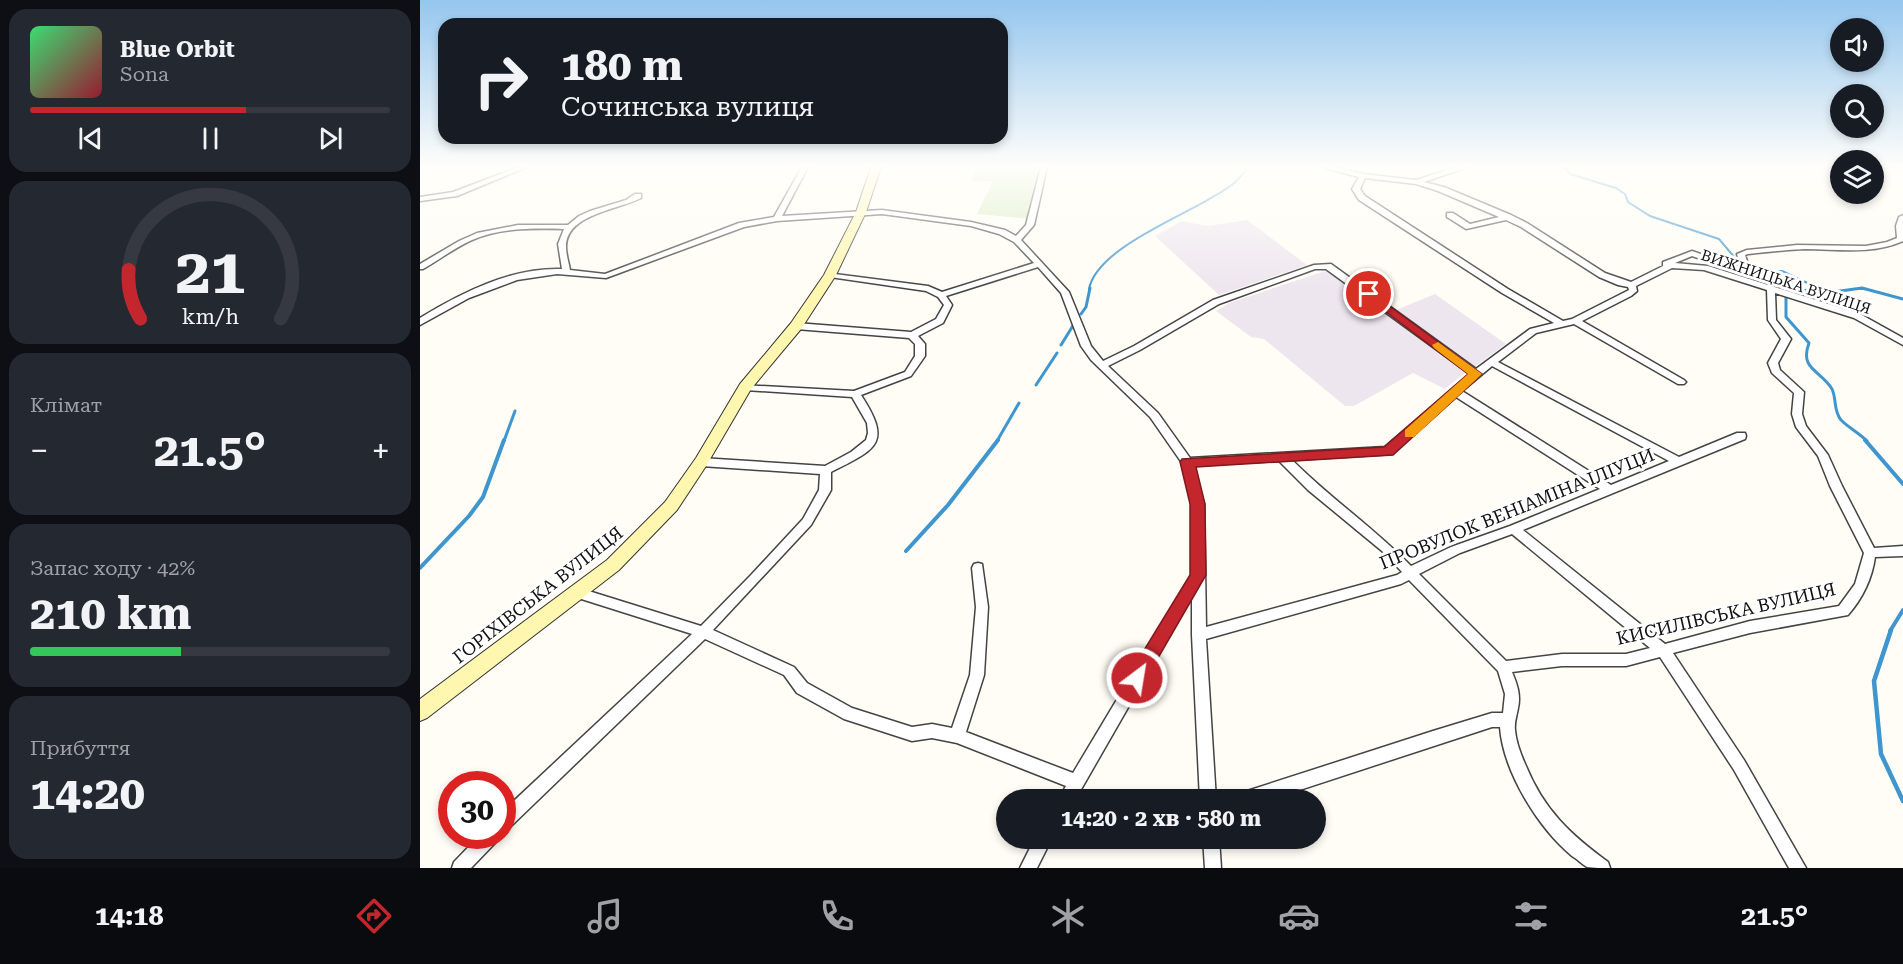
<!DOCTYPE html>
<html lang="uk">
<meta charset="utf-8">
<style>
body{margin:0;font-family:"Roboto Serif",serif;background:#242831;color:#f1f3f6;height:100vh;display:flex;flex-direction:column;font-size:22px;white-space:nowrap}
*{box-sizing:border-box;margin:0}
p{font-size:20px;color:#9ea1a6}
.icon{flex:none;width:33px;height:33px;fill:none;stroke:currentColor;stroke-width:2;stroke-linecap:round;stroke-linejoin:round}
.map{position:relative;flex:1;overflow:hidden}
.details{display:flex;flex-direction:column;gap:9px;padding:9px;background:#0d0f14;width:420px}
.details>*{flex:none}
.top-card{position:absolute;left:18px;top:18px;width:570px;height:126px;border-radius:18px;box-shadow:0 3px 9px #0003;background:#171b24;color:#f1f3f6;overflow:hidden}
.tools{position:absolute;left:1410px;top:18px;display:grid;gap:12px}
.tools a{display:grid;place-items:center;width:54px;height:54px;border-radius:50%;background:#171b24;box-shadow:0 3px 9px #0003;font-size:30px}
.speed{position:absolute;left:18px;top:771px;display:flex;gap:12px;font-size:30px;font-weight:700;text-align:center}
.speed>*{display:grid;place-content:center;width:78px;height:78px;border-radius:50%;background:#171b24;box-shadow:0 3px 9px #0003;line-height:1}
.speed .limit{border:9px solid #d22;background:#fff;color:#111}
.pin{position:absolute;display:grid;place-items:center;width:51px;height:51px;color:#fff;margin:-26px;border:3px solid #fff;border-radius:50%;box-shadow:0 2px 6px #0007}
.me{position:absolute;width:66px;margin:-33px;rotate:31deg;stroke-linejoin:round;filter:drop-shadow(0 0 4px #0008)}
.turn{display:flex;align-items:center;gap:21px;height:126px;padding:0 24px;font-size:27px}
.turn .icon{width:78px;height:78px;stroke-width:2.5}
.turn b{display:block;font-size:42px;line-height:51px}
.big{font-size:45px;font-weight:700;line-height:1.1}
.details .card{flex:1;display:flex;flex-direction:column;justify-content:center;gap:9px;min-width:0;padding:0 21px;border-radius:18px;background:#242831}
.details .dial{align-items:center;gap:0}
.dial svg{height:156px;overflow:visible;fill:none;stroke:#363941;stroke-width:7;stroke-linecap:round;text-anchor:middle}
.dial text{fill:#f1f3f6;stroke:none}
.song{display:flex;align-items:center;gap:18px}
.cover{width:72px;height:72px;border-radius:9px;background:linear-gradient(135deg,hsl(140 70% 55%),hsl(350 70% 35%))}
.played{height:6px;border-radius:3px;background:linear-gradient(90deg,#c4262e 60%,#363941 60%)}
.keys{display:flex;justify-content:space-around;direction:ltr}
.heat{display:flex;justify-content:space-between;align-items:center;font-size:33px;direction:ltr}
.charge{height:9px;border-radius:4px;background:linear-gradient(90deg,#34c759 42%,#363941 0)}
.trip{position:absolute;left:576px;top:789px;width:330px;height:60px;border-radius:30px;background:#171b24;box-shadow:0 3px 9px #0003;font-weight:700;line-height:60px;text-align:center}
.tab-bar{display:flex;height:96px;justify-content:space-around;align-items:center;background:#090b0e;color:#9ea1a6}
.tab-bar .icon{width:42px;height:42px}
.tab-bar .active{color:#c4262e}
.tab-bar b{font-size:27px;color:#f1f3f6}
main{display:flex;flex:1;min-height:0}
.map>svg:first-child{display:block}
</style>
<main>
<section class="details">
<div class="card">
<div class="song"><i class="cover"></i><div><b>Blue Orbit</b><p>Sona</p></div></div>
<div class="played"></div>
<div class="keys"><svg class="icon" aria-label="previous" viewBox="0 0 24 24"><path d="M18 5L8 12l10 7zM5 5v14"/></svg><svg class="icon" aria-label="pause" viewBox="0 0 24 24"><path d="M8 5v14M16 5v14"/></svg><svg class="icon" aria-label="next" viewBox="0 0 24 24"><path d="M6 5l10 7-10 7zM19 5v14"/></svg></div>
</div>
<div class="card dial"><svg viewBox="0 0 100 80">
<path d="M14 69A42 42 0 1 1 86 69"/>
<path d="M14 69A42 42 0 0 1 8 44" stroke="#c4262e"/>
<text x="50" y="56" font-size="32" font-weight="700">21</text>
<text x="50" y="72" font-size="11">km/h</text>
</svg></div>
<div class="card"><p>Клімат</p>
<div class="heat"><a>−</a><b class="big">21.5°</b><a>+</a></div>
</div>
<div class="card"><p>Запас ходу · 42%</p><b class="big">210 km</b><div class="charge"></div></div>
<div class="card"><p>Прибуття</p><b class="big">14:20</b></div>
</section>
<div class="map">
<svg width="1483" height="868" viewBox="0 0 1483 868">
<rect width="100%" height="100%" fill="#fffdf5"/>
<!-- industrial -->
<path fill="#eee6ef" d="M827 220 887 265 799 295 735 236 762 221 787 226Z
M905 271H911L1048 370 1025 389 993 373 934 406H925L844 339 831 337 796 311 809 303Z
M1015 294 1086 344 1054 367 976 310Z"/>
<!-- green -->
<path fill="#d5ebbd" d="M557 167H620L621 171 610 219 557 214 573 181H551Z"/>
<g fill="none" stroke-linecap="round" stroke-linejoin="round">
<!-- stream-far3 -->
<path stroke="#3f96cf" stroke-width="2" d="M1144 167 1150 174 1196 188 1205 194 1208 202 1230 216 1299 239 1321 265
M1327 268 1343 272 1362 271 1400 289
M669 289C678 244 778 212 813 184 819 179 824 172 829 167
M1433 289H1447"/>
<!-- stream-far2 -->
<path stroke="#3f96cf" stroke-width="3" d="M1397 288 1413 292 1442 288 1483 299
M1401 290 1366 291V317L1389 343C1379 370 1401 370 1412 389 1417 400 1413 410 1421 420 1429 428 1439 433 1447 441
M661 314 666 307 670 288
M641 345 654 324
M616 385 637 353
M84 441 95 411
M577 441 599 403"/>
<!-- stream-far1 -->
<path stroke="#3f96cf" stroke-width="4" d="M1445 440 1483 484
M486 551 528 505 578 440
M0 568 49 516 63 497 84 440
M1470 631 1483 610"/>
<!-- stream -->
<path stroke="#3f96cf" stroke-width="4.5" d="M1471 630 1454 681 1461 754 1483 801"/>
<defs>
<path id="street" d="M99 167H107L37 196 0 201V197L33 192Z
M382 167H388L362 216 462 210 551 222 585 230 596 236 606 225 621 167H627L614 225 601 240 649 292 671 346 683 361 714 346 793 300 894 265 911 264 1056 369 1110 329 1134 323 1082 293 939 200 932 189 939 177 905 168 904 167H914L943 174 996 180 1037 167H1046L1045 168 1004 182 1024 187 1091 215 1107 223 1185 273 1211 282 1243 266V262L1272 251 1321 268 1317 254 1327 250 1377 245 1446 246 1467 242 1477 238 1476 226 1479 217 1483 215V241C1451 255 1419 249 1385 249 1366 250 1347 252 1328 254L1325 255 1330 270 1322 273 1272 256 1255 263 1288 266 1440 314 1483 338V345L1434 318 1355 293 1356 320 1371 339 1358 363 1360 370 1384 392 1382 414 1386 426 1408 455 1422 486 1454 548 1483 546V556L1455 557C1452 579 1442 599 1428 615L1330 633 1253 653 1324 760 1386 868H1369L1314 770 1240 657 1206 666H1142L1092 672C1097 684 1101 695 1098 708 1097 715 1094 722 1095 730 1096 742 1101 755 1106 766 1124 810 1150 834 1188 862L1190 868C1183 868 1173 868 1167 867 1162 864 1157 859 1152 856 1118 828 1083 771 1080 727H1072L849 800H816L818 794 824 792 1013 731 1072 713H1083L1085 694 1078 671 989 580 981 584 786 639 796 800H780L772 635V596L655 800H638L646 786 537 743 512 738 492 741 424 719 377 693 364 675 285 639 88 829 82 831V812L272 634 155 597 153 593 155 589 159 588 281 626 331 575 383 519 399 490 400 474 281 466 277 465 276 462 277 459 281 458 405 466 431 452 446 440 448 433 447 423 432 397 325 390 322 389 320 387 322 385 434 391 485 372 495 356V344L489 338 376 329 371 326 376 323 491 332 516 319 524 305 518 297 506 291 410 277H407V273L508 286 522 292 614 263 594 242 579 234 551 226 462 214 357 221 324 227 186 278 137 274 97 280 49 298 0 325V318C41 293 92 267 142 269L138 244 144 229C113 228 80 228 52 240 34 248 19 260 3 269H0V264L39 241 57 233 98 225H148L159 216 170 211 206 200 215 194H221V198C198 210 146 214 146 247 146 255 149 263 150 270L185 274 319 223 354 217ZM945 178 996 184 1018 191 1079 217 1050 224 1033 213H1027V217L1046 229 1086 220 1101 227 1179 277 1198 285 1208 287 1209 290 1152 319 1143 321 1088 289 945 196 940 189ZM618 267 641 293 661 346 671 360 730 417 762 463 772 504V574L653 773 546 732 564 675 568 607 562 564 558 563 554 564 552 568 556 607 550 675 532 728 512 724 492 727 432 708 387 683 374 667 293 630 391 525 411 490V472C456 449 473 444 441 395L491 376 505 356V344L498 336 523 323 532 305 526 296ZM1252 268 1284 270 1347 290 1348 320 1361 339 1348 363 1352 373 1374 393 1372 414 1376 427 1398 456 1410 486 1444 553 1435 584 1419 606 1330 621 1245 644 1103 530 1325 439 1326 436 1325 433H1317L1259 457 1078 362 1116 333 1154 324 1258 384H1264L1266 382 1264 380 1162 321 1211 296 1217 291 1216 286ZM895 269H906L1050 374 965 447 770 458 738 413 688 366 720 350 799 304ZM1072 366 1249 461 1191 485 1042 391ZM1036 397 1180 489 1090 526 1031 547 991 566C954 528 910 498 872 460L972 454ZM859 461 888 490 962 551 982 572 977 575 786 627 784 504 773 465ZM1092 534 1230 648 1206 654H1142L1086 661 999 574 1040 553Z
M59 836H78L76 842 51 868H32L34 862Z
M615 838H632L617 868H600Z
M783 838H799L801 868H785Z"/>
<path id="secondary" d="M451 167H461L446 212 416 275 381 329 331 389 286 466 257 510 199 570 7 718 0 721V699L187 560 245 502 276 458 320 384 371 323 404 275 436 212Z"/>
</defs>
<!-- street casing -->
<use href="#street" stroke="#444" stroke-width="3"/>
<!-- secondary casing -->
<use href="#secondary" stroke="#333" stroke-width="2"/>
<!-- street -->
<use href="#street" fill="#fff" fill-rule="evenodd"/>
<!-- secondary -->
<use href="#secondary" fill="#fff6b0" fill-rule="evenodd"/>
</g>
<!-- sky -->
<linearGradient id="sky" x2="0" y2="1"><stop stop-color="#95c6ee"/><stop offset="0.58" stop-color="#fffefa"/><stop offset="1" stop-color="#fffefa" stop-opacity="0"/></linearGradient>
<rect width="1483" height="288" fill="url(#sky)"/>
<!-- route -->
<path fill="#c4262e" stroke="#7f191e" stroke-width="1.5" d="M949 291 1062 374 973 455 776 467 785 504 786 575 723 684 717 687 710 684 708 678 710 673 770 575V504L760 462 762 459 964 447 1048 374 945 296V292Z"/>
<!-- slow -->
<path fill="#f59e0b" d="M1018 342 1062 374 994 437H985V430L1048 374 1014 348 1012 345Z"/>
<g text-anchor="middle" stroke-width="6" stroke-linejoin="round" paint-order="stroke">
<!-- far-street labels -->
<g font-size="15" fill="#111" stroke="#fff">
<text transform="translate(1366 282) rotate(18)" y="5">ВИЖНИЦЬКА ВУЛИЦЯ</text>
</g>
<!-- street labels -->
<g font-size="18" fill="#111" stroke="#fff">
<text transform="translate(1097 509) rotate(-22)" y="6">ПРОВУЛОК ВЕНІАМІНА ІЛІУЦИ</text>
<text transform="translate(118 595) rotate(-38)" y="6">ГОРІХІВСЬКА ВУЛИЦЯ</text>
<text transform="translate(1306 614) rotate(-13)" y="6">КИСИЛІВСЬКА ВУЛИЦЯ</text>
</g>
</g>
</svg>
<div class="tools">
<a><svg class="icon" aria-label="sound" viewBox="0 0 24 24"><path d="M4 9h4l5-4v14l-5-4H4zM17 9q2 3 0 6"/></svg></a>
<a><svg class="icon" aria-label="search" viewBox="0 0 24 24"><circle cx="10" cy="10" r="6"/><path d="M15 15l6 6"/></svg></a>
<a><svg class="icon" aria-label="layers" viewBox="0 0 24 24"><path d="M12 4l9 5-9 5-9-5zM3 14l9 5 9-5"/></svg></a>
</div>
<div class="speed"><div class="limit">30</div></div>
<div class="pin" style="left:949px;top:294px;background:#d93025"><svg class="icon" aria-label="arrive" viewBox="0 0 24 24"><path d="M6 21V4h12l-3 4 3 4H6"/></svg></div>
<svg class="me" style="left:717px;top:678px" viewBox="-20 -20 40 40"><circle r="17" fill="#c4262e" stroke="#fff" stroke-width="3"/><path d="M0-11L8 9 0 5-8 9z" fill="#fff"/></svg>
<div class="trip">14:20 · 2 хв · 580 m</div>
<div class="top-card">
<div class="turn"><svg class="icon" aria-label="right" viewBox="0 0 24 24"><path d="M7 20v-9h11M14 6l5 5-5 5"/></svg><div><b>180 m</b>Сочинська вулиця</div></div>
</div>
</div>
</main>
<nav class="tab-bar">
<b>14:18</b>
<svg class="icon active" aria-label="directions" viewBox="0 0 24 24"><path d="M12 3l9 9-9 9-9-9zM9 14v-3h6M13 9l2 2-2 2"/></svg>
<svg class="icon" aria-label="music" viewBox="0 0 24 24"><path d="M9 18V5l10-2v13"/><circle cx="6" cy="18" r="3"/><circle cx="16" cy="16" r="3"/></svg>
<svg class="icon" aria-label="phone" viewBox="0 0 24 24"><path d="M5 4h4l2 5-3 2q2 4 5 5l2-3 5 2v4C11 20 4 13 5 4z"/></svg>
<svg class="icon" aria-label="climate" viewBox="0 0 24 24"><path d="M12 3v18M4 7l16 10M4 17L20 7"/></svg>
<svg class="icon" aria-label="car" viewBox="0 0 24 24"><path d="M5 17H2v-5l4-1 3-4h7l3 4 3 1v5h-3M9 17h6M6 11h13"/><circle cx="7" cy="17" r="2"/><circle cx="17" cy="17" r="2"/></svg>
<svg class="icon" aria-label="filters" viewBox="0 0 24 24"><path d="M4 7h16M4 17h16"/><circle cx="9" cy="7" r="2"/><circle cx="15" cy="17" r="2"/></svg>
<b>21.5°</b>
</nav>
